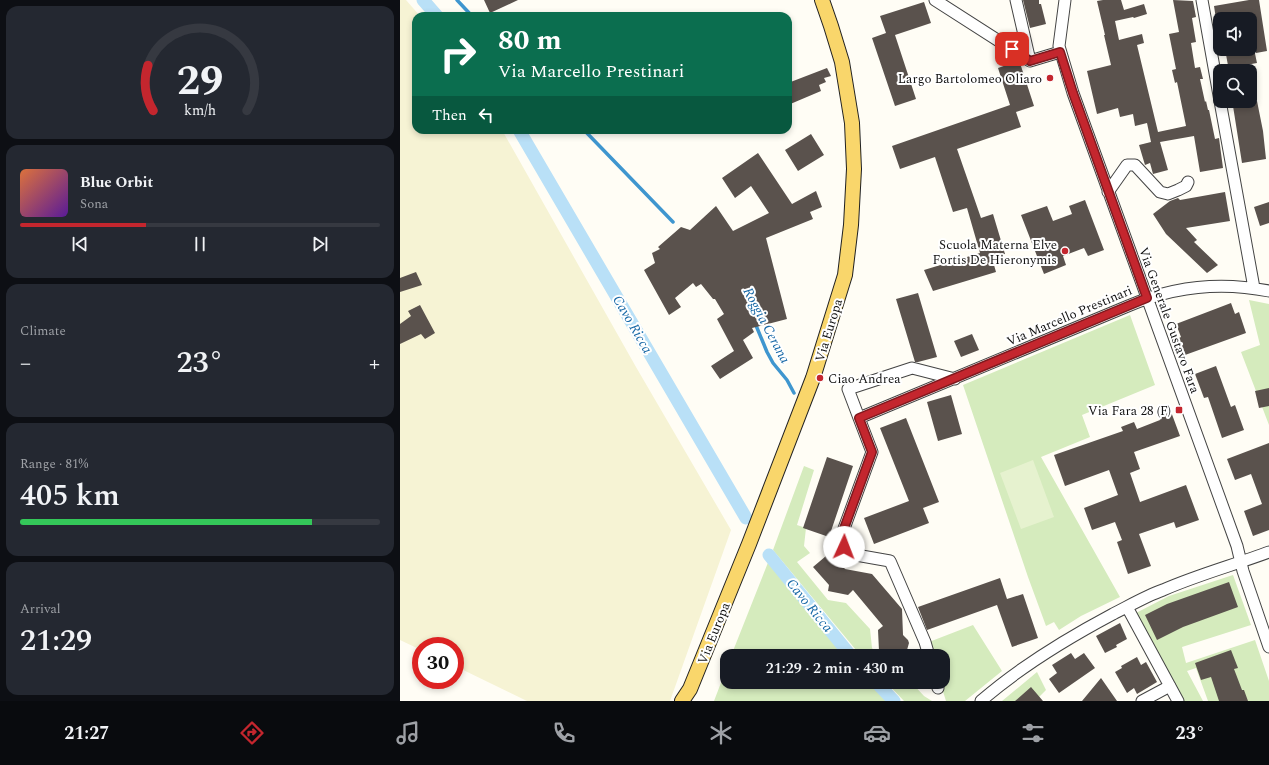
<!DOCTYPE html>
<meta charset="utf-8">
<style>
body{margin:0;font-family:Spectral,serif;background:#242831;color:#f1f3f6;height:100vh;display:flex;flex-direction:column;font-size:15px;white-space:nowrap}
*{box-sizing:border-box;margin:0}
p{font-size:13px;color:#9ea1a6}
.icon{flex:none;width:22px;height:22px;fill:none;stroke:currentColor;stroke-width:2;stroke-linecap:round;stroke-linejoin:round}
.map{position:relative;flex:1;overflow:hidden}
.panel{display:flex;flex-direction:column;gap:6px;padding:6px;background:#0d0f14;width:400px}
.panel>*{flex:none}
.guide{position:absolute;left:12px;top:12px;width:380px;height:122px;border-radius:12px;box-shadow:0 2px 6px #0003;background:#0b6e4f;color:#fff;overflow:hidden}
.buttons{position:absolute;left:813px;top:12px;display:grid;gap:8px}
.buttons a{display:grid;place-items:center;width:44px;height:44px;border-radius:8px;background:#171b24;box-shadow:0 2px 6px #0003;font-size:20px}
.speed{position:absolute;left:12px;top:637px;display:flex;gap:8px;font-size:20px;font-weight:700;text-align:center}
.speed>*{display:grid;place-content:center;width:52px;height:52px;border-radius:50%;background:#171b24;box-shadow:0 2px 6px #0003;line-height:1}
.speed .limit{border:6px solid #d22;background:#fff;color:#111}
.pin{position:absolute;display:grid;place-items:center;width:34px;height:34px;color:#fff;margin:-17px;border-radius:8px;box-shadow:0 2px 6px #0006}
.me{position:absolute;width:44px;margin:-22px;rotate:2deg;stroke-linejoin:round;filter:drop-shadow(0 0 3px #0008)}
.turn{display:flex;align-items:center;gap:14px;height:84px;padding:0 20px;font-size:18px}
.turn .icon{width:52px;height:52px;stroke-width:2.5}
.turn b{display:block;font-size:28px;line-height:34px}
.then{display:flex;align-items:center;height:38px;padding:0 20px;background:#0003;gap:8px;font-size:15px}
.big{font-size:30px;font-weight:600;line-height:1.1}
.panel .card{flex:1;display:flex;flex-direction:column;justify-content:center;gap:6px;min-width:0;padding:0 14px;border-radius:12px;background:#242831}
.panel .dial{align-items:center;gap:0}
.dial svg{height:104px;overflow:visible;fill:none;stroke:#363941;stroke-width:7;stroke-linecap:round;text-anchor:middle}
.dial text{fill:#f1f3f6;stroke:none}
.song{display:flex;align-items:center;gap:12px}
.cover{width:48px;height:48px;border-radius:6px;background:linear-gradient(135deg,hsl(20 70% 55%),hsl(270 70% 35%))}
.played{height:4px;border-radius:2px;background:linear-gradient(90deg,#c4262e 35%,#363941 35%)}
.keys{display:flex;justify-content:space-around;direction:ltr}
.heat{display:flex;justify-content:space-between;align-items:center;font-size:22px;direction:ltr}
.charge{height:6px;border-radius:3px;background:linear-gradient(90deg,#34c759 81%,#363941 0)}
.trip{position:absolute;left:320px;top:649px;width:230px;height:40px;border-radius:12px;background:#171b24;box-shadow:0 2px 6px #0003;font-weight:600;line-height:40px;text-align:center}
.menu{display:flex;height:64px;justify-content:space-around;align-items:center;background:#090b0e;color:#9ea1a6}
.menu .icon{width:28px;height:28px}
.menu .selected{color:#c4262e}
.menu b{font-size:18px;color:#f1f3f6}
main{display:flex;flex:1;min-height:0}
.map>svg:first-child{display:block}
</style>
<main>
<section class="panel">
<div class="card dial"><svg viewBox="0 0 100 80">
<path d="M14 69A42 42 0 1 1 86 69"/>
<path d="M14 69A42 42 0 0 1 10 34" stroke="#c4262e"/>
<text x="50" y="56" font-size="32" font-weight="700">29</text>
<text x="50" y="72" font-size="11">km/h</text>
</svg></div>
<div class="card">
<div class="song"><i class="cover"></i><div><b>Blue Orbit</b><p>Sona</p></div></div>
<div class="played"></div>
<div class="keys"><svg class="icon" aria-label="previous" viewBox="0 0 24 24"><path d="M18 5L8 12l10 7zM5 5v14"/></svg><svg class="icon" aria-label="pause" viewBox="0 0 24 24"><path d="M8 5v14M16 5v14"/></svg><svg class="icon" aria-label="next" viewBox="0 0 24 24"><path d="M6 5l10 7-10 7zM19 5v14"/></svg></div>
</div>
<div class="card"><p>Climate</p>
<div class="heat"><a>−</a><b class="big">23°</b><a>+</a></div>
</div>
<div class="card"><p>Range · 81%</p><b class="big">405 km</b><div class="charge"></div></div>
<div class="card"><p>Arrival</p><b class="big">21:29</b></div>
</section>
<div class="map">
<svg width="869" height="701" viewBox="0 0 869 701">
<rect width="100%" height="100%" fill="#fffdf5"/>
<!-- farmland -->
<path fill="#f6f3d4" d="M0 0H6L20 16H16V130H102L236 367 331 530 270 701H127L55 666V646H21V650L0 640Z"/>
<!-- green -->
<path fill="#d5ebbd" d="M849 300 869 304V425L841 352 860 345Z
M730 315 755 385 682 415 690 437 641 457 720 597 681 616 659 630 654 622 646 626 628 577 563 385Z
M404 466 414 470 397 525 406 528 404 546 410 553 397 562 428 600 446 603 470 629 472 648 478 656H461L373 550Z
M369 560 423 629 446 656H331Z
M833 575 851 625 782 647 786 663 855 640 869 681V701H808L796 668 787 671 803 701H784L734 614 769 596Z
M573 625 602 671 565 701H546L540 682H543V656H533L529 642Z
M327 667V682H469L488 701H314Z
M637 672 646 690 635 701H602Z
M486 682H511L524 696 532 701H504Z"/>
<!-- pitch -->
<path fill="#e6f2cf" d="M633 460 654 517 621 529 600 473Z"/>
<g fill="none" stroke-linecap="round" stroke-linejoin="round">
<!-- stream -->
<path stroke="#3f96cf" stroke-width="3.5" d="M57 0 72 16
M184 130 273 222
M355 323 367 352 373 363 387 380 394 393"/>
<!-- canal -->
<path stroke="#b9e0f7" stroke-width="13" d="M23 0 37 16
M119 130 346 518
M369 555 451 656
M476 682 494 701"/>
</g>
<!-- building -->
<path fill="#5a524d" d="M84 0H118L90 13Z
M623 0H639V4H641L646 24 630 28Z
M703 0H721L724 10 744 4 747 14 734 18 733 17 715 21 719 40 742 34 744 43 737 45 758 132 786 126 777 82 775 83 772 70 776 69 769 34 779 32 773 0 793 1 796 17 792 18 796 42 791 43 795 68 800 67 803 79H800L805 102 806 101 808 110H809L815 139 819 138 823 168 800 172 794 136 760 142 768 170 753 174 750 163 745 165 739 145 751 142 747 123 735 126 733 114 720 117 718 108 697 114 687 71 711 65 704 35H705L697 1Z
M849 0H859L867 51 856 53 850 19H816L814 6Z
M524 2 531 23 495 35 516 99 495 106 472 38 486 33 480 16Z
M825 49H854L857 63 840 66 841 71H829Z
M618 61 620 63 634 106 616 112 621 127 557 149 581 218 593 214 605 254 592 258 596 272 533 291 524 270 580 253 567 208 553 212 535 157 500 169 492 146 610 105 598 68Z
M427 68 431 76 424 78 426 82 419 85 421 91 388 105V83Z
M857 101 863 131 866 159 842 163 833 106Z
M411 134 424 155 398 171 385 150Z
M358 153 392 204 416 191 422 207 410 212 413 219 366 238 387 319 352 328 354 332 343 340 353 358 320 379 311 366 334 351 317 319 324 314 315 299H313L301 284 296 287 293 283 275 298 281 307 269 315 244 270 255 263 252 253 260 249 258 247 281 227 290 230 316 206 333 231 369 213 351 186 335 198 322 178Z
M825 192 830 221 786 228 797 240 794 242 818 265 807 273 766 234 753 214 770 201 778 198 780 200Z
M685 200 704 250 688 256 684 248 663 256 666 265 644 274 621 215 647 206 653 221 672 214 669 206Z
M869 202V223L860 226 854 207Z
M16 272 22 285 0 292V278Z
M518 293 537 357 518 362H515L496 299Z
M831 303 835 314 839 312 846 333 785 355 779 338 781 337 776 324Z
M20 305 35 333 25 339 21 334 0 344V324L11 316 8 311Z
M572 334 579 350 561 357 554 341Z
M816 366 831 407 835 405 844 430 822 438 808 397 804 398 795 374Z
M869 388V406L859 408 855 391Z
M551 395 562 434 538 441 527 402Z
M770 409 780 436 734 452 740 469 730 473 740 502 786 485 799 520 776 528 774 522 739 534 751 566 728 574 717 542 722 540 715 522 692 530 684 508 718 495 709 470 665 486 654 455 723 431 721 427 734 422 737 429 760 420 758 413Z
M506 418 539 502 523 508 529 523 474 544 464 518 509 501 480 428Z
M869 443V530L853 536 844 511 862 504 851 474 835 480 827 459Z
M427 457 453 466 429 537 403 528Z
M426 556 432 563 441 564 445 569 472 574 502 609 503 635 508 640 509 643 507 650 511 656H490L485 650 479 651 478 630 483 626 453 590 448 595 428 591 429 585 413 567Z
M600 578 607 599 623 594 638 638 612 647 597 605 527 630 518 607Z
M829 582 838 607 783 627 757 640 745 615 767 604Z
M720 623 727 639 716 645 717 647 705 653 696 636Z
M831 650 838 668 834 669 842 690H844L848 701H819L811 677 801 680 795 663Z
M671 653 675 659 684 653 695 668 659 693 649 679 657 673 652 665Z
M737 657 741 665 746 662 757 682 737 694 734 688 727 693 715 672 722 668 721 666Z
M701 678 717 701H682Z
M631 687 643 701H615Z"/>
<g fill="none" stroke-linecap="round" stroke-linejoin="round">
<defs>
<path id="minor" d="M535 0 630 61 660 52
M616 0 630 61
M665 0 659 46 673 93 837 546 843 571 869 647
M802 0 820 101
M820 101 854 288
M708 192 727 165H735L760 192 768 194 778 190 786 186 788 182
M555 379 512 368 448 389 459 418 728 306C774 286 819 281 869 291
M459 418 472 452 442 534 444 547 456 555 490 561 525 642 529 656
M727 607 778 701
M536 682 538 688
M581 701C621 666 666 639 713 614 729 606 746 596 763 590 797 575 834 565 869 552
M742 701 770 686"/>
<path id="major" d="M282 701 290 689 349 544 413 378 445 275 451 225 454 169 452 123 442 62 431 26 422 0"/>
</defs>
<!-- minor casing -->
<use href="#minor" stroke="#444" stroke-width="13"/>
<!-- major casing -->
<use href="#major" stroke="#222" stroke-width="16"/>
<!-- minor -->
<use href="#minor" stroke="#fff" stroke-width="11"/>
<!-- major -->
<use href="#major" stroke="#f9d66b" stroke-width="14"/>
</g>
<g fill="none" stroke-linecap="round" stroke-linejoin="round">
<defs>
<path id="route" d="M444 547 442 534 472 452 459 418 747 298 673 93 660 52 630 61 612 49"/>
</defs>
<!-- route casing -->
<use href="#route" stroke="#7f191e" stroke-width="10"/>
<!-- route -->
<use href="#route" stroke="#c4262e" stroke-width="7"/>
</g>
<!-- markers -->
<g fill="#c4262e" stroke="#fff" stroke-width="1.5">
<circle cx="650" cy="78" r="4"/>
<circle cx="665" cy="251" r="4"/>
<circle cx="420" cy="378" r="4"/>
<rect x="775" y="406" width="8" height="8" rx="2"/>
</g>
<g text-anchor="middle" stroke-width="4" stroke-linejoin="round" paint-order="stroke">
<!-- poi labels -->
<g font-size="13" fill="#111" stroke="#fff" text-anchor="end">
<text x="642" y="83">Largo Bartolomeo Oliaro</text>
<text x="657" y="249">Scuola Materna Elve<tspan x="657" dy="15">Fortis De Hieronymis</tspan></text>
<text x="428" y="383" text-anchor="start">Ciao Andrea</text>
<text x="771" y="415">Via Fara 28 (F)</text>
</g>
<!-- street labels -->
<g font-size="13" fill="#111" stroke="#fff">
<text transform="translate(669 315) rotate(-23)" y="5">Via Marcello Prestinari</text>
<text transform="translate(770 320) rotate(70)" y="5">Via Generale Gustavo Fara</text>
<text transform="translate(428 330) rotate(-73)" y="5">Via Europa</text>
<text transform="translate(313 633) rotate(-68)" y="5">Via Europa</text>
</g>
<!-- water labels -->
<g font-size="14" font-style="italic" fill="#1768a6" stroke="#fff">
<text transform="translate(233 324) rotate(60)" y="5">Cavo Ricca</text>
<text transform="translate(367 325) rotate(62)" y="5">Roggia Cerana</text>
<text transform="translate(410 605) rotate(51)" y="5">Cavo Ricca</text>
</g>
</g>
</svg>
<div class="buttons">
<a><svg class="icon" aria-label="sound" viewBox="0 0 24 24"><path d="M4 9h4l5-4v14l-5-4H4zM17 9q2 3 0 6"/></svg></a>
<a><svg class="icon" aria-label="search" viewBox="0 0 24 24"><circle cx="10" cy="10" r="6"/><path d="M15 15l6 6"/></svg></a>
</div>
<div class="speed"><div class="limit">30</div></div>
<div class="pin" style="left:612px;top:49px;background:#d93025"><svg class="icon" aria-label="arrive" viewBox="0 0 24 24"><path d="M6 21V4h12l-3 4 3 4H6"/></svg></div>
<svg class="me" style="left:444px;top:547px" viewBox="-20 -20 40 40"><circle r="19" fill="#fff"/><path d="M0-13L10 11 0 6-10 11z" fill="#c4262e"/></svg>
<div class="trip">21:29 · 2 min · 430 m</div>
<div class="guide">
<div class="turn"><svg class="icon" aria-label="right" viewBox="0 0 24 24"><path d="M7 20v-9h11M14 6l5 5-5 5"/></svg><div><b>80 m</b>Via Marcello Prestinari</div></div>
<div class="then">Then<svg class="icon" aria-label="left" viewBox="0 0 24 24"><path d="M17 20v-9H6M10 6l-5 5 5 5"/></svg></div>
</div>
</div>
</main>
<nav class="menu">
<b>21:27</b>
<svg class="icon selected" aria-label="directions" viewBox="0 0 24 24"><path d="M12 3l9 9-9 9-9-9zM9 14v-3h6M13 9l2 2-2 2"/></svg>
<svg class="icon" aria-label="music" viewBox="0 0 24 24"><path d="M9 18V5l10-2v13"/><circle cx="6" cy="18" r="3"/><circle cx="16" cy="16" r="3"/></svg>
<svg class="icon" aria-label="phone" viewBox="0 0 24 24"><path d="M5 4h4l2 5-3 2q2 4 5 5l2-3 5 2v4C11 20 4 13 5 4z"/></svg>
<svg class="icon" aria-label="climate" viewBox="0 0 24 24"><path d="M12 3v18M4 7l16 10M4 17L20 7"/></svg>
<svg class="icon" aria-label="car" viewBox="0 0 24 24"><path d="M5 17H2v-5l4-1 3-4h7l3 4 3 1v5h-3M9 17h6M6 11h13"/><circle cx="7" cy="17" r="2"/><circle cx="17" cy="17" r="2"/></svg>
<svg class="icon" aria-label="filters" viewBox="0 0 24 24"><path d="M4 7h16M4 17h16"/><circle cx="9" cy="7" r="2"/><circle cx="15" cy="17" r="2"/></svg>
<b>23°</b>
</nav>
